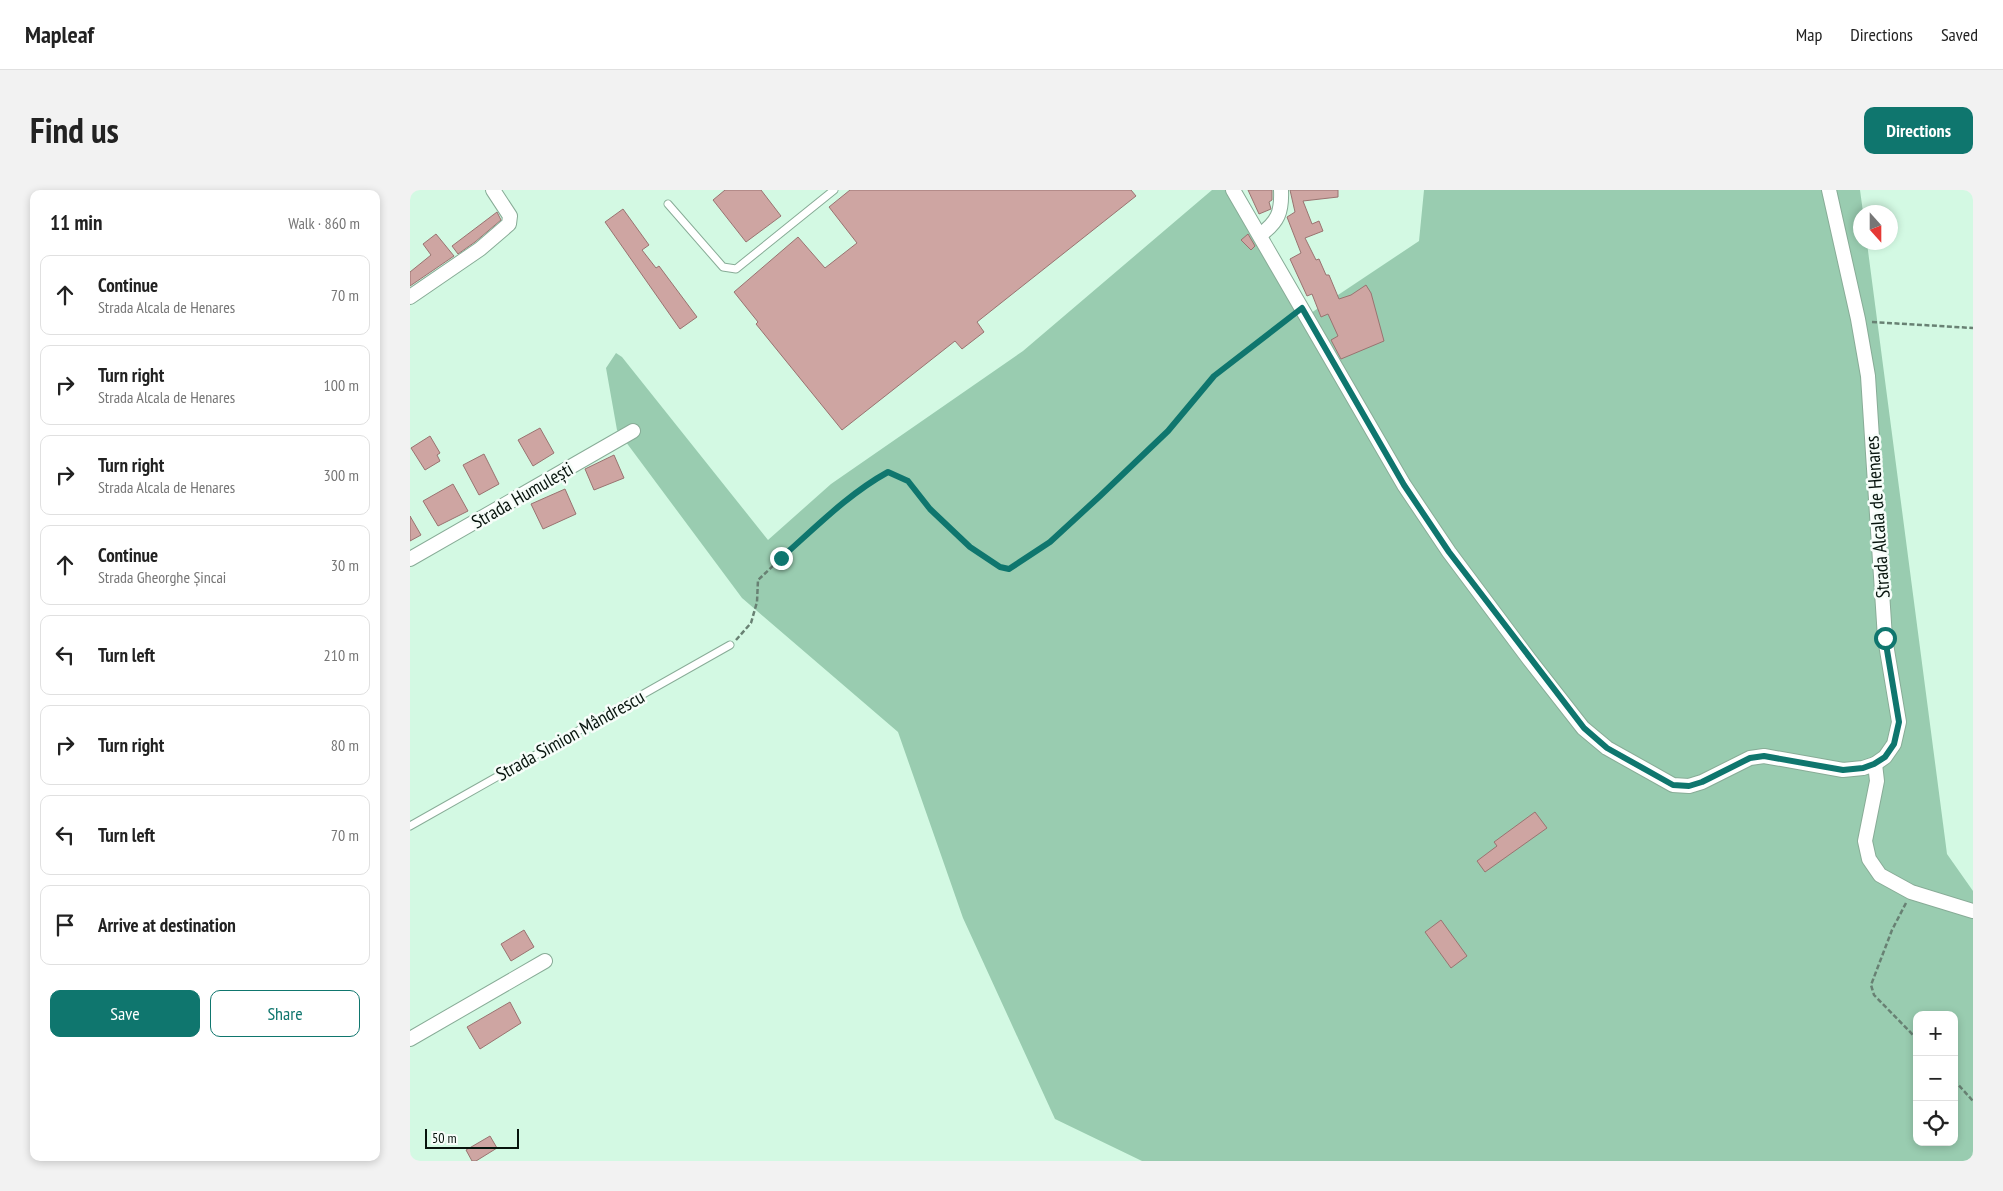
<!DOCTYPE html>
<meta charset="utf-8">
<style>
:root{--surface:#fff;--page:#f2f2f2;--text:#222;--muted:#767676;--line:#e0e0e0;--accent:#0f766e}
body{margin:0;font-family:"PT Sans Narrow",sans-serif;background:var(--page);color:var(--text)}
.controls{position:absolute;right:15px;bottom:15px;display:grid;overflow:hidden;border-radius:10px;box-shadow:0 2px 8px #0003}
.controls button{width:45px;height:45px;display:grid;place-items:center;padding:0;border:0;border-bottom:1px solid var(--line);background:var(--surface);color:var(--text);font:25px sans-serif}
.compass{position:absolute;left:1443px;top:15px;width:45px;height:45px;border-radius:50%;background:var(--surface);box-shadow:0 2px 8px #0003;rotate:159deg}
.scale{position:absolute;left:15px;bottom:12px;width:94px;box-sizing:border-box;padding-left:5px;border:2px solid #07140d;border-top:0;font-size:14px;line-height:18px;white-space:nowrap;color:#07140d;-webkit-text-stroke:4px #f6fdf9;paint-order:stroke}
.stop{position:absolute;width:15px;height:15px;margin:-11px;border:4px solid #0f766e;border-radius:50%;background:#fff}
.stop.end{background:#0f766e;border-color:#fff;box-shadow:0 1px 5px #0008}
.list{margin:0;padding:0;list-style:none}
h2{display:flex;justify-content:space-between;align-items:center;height:65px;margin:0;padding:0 20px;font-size:21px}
h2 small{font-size:16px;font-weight:400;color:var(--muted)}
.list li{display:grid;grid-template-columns:32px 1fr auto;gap:15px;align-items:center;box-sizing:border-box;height:80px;margin:0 10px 10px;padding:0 10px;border:1px solid var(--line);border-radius:10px}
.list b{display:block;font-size:19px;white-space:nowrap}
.list p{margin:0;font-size:16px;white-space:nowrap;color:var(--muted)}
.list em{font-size:16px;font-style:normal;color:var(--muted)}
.actions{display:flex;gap:10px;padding:15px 20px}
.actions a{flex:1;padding:11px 0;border:1px solid var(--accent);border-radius:10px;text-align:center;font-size:18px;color:var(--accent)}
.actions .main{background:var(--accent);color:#fff}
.icon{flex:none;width:28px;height:28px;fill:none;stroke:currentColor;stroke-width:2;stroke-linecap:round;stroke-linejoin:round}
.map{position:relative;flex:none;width:1563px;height:971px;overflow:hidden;border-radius:10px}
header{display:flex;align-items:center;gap:30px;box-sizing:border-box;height:70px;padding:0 25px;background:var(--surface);border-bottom:1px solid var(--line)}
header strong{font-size:24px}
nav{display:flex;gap:28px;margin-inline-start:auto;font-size:18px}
.intro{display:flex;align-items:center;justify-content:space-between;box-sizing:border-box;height:120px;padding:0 30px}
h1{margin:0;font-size:35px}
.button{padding:12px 22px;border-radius:10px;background:var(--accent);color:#fff;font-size:18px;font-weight:700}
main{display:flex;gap:30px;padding:0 30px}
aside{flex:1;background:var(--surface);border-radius:10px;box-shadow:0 2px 8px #0003}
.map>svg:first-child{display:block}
.green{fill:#99ccb0;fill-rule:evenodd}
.building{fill:#cea5a2;stroke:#997370}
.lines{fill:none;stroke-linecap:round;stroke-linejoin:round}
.lane-casing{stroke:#88ac97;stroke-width:9}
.street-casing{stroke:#88ac97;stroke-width:16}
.path{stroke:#688173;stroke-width:2.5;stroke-dasharray:5 2.5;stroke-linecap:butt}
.lane{stroke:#fff;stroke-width:7}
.street{stroke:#fff;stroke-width:14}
.route{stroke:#0f766e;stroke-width:6}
.labels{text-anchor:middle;stroke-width:5;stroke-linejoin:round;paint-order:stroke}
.street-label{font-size:19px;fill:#07140d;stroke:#f6fdf9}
</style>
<header>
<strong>Mapleaf</strong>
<nav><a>Map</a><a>Directions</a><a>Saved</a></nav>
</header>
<div class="intro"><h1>Find us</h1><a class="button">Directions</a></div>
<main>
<aside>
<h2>11 min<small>Walk · 860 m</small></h2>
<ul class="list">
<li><svg class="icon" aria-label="ahead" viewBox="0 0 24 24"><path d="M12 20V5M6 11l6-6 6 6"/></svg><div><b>Continue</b><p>Strada Alcala de Henares</p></div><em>70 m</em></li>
<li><svg class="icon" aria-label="right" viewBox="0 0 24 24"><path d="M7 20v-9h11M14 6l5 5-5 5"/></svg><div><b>Turn right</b><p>Strada Alcala de Henares</p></div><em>100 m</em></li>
<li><svg class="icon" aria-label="right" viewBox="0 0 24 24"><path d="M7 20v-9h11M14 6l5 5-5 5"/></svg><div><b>Turn right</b><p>Strada Alcala de Henares</p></div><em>300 m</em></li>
<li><svg class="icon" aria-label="ahead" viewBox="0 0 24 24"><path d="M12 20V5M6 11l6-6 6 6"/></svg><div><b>Continue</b><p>Strada Gheorghe Șincai</p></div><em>30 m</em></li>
<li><svg class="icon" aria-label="left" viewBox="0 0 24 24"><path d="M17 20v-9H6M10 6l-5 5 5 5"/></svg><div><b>Turn left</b></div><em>210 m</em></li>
<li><svg class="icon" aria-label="right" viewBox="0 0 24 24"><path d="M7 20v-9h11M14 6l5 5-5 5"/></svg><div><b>Turn right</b></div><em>80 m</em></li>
<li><svg class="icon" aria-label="left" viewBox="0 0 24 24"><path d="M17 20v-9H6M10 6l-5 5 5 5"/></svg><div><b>Turn left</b></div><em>70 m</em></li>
<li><svg class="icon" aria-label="arrive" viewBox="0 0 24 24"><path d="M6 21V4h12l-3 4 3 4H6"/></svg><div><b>Arrive at destination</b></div></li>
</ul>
<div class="actions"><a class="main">Save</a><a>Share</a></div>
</aside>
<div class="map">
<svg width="1563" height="971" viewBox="0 0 1563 971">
<rect width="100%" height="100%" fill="#d3f9e3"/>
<!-- green -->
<path class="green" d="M802,0H817L892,129L1009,51L1014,0H1450L1453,22H1450V52L1457,53L1537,664L1563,701V971H732L645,929L553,728L488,542L332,408L207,240L196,178L206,163L212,167L358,350L421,294L613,161ZM1507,825H1544V952H1507Z"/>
<!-- building -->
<g class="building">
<polygon points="315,0 351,0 371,26 336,52 303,10"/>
<polygon points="440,0 721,0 726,6 567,132 574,142 552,159 545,151 432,240 346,134 348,132 324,102 388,47 415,78 447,53 419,17"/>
<polygon points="838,0 862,0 862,10 859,12 861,19 849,24"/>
<polygon points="880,0 928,0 928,7 893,11 902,34 909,31 913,41 895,48 906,70 909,69 916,85 919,85 929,109 941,105 956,95 961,103 974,151 931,169 921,150 928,146 918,124 911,127 902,104 897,106 880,69 891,63 877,27 885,22"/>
<polygon points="213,19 239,55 232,60 246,78 249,76 287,127 270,139 195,32"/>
<polygon points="87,22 91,30 65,52 48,64 42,56"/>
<polygon points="26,44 44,66 0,96 0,82 21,65 13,54"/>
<polygon points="838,44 845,56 841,60 831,50"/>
<polygon points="130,238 144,263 123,276 108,250"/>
<polygon points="20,246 30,263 27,265 30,271 15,280 1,258"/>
<polygon points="74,264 89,294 69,305 53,275"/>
<polygon points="204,265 214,288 184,300 175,279"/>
<polygon points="43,294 58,321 28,336 13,311"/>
<polygon points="155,299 166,324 133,339 121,314"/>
<polygon points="0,326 11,345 0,351"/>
<polygon points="1125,622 1137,638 1075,682 1067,671 1087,656 1084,652"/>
<polygon points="1031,730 1057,766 1041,778 1015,742"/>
<polygon points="114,740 124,757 101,771 91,754"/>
<polygon points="100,812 111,833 70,859 57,837"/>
<polygon points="80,946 87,958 66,971 62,971 56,960"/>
</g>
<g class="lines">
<!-- lane casing -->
<g class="lane-casing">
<g id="lane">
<polyline points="258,14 313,77 326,79 424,0"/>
<polyline points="0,636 320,455"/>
</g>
</g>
<!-- street casing -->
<g class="street-casing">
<g id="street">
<polyline points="823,0 994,295 1039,362 1119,469 1173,538 1197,558 1263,595 1279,596 1292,592 1340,568 1354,566 1433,580 1453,578 1465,574 1475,567 1484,554 1489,532 1475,448 1458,186 1448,129 1419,0"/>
<path d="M850,45C868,32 872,22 871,0"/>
<polyline points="0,107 70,59 99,34 100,26 83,0"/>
<polyline points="0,369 223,241"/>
<polyline points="1465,574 1467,591 1455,651 1459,669 1470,685 1501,702 1563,721"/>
<polyline points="0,849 135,771"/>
</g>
</g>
<!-- path -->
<g class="path">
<polyline points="1462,132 1563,138"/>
<path d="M326,450L341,433L347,412L348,390C389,352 429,308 478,282L498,291L520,319L560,357L590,377L599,379L640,352L690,306L758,241L804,186L881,127"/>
<polyline points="1496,713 1482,740 1461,795 1464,805 1507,849"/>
<polyline points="1544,890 1563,911"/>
</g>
<!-- lane -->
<use href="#lane" class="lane"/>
<!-- street -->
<use href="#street" class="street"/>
</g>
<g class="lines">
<!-- route -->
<path class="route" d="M371,368C405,338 438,304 478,282L498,291L520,319L560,357L590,377L599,379L640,352L690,306L758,241L804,186L892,118L994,295L1039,362L1174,538L1197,558L1263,595L1279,596L1292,592L1340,568L1354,566L1433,580L1453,578L1464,574L1475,567L1484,554L1489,532L1475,448"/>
</g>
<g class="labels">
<!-- street labels -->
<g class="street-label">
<text transform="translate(112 305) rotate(-30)" y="7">Strada Humulești</text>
<text transform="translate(1467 327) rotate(-94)" y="7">Strada Alcala de Henares</text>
<text transform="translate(160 545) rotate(-29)" y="7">Strada Simion Mândrescu</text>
</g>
</g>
</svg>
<div class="controls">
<button>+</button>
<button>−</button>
<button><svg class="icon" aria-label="locate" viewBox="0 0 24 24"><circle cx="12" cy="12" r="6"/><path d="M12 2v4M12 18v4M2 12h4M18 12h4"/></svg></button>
</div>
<svg class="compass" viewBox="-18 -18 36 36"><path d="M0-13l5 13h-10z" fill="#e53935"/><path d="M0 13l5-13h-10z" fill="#767676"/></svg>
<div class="scale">50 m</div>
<div class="stop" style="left:1475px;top:448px"></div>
<div class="stop end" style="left:371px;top:368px"></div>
</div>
</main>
